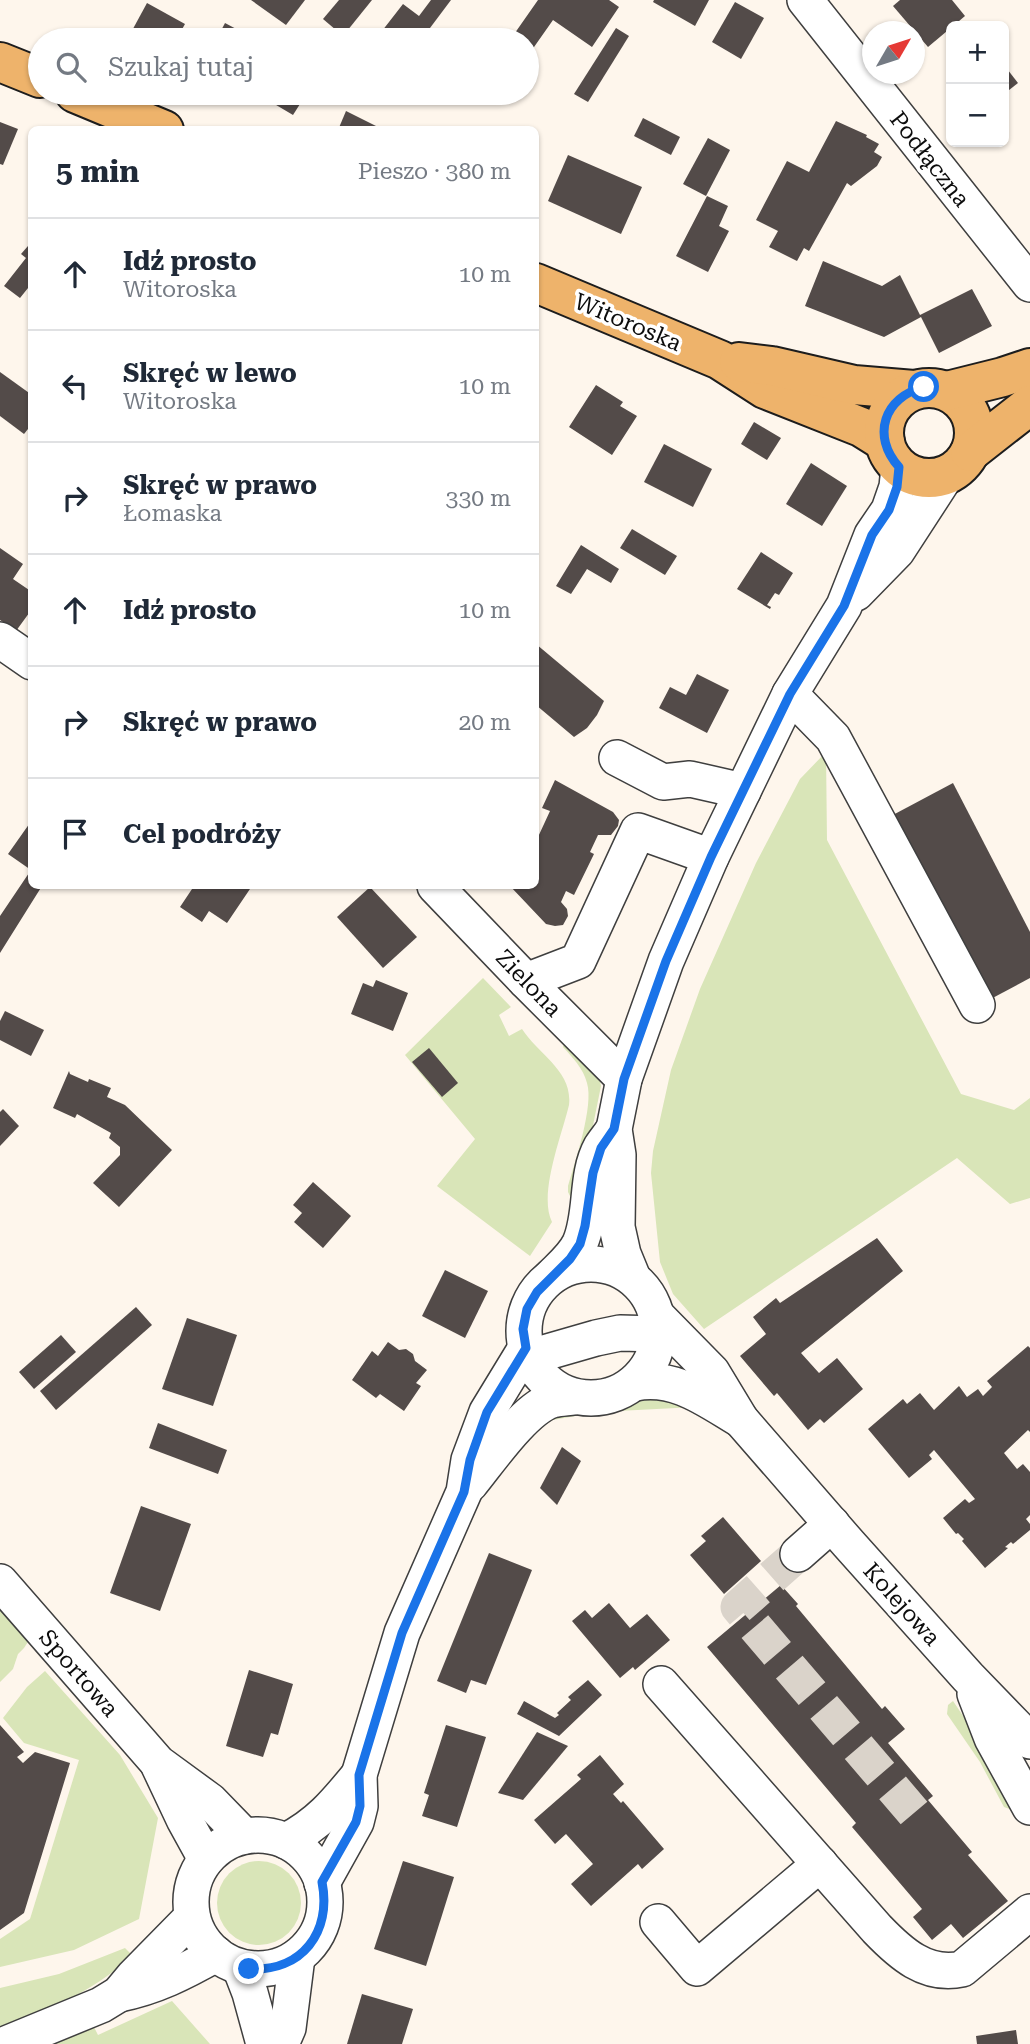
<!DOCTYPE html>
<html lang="pl">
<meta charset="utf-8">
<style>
:root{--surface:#fff;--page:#f2f2f3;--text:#1f2937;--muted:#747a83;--line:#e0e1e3}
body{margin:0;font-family:"Roboto Serif",serif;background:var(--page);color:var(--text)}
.controls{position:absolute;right:21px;top:21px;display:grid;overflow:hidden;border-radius:10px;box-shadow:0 2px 5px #0004}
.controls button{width:63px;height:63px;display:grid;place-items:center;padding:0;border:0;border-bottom:2px solid var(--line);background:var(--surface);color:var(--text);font:35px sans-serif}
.compass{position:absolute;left:862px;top:21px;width:63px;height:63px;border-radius:50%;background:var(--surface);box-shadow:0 2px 5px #0004;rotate:51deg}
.stop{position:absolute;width:21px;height:21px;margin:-16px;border:5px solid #1a73e8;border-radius:50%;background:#fff}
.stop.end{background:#1a73e8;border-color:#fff;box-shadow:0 2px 7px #0008}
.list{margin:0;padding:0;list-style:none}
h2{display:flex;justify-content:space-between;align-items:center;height:91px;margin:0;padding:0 28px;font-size:30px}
h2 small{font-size:23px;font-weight:400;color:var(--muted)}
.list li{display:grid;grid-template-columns:46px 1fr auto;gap:21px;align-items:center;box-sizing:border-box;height:112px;padding:0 28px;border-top:2px solid var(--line)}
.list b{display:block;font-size:26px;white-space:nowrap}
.list p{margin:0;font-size:23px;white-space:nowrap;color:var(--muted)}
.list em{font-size:23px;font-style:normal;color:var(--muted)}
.icon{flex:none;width:38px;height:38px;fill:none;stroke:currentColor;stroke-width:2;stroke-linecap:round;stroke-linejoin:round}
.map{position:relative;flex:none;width:1030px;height:2044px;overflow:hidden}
.search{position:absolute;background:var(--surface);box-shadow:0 2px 5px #0004;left:28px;top:28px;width:511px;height:77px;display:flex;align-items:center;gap:18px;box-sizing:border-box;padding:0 24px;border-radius:38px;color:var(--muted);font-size:26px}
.panel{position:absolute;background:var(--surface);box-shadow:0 2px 5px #0004;left:28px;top:126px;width:511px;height:763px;border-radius:10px}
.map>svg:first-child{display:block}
.green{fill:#d9e5b8}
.building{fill:#534b49}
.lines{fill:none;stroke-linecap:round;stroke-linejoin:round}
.minor-tunnel{stroke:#dad3ca;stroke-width:35;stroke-dasharray:35 18;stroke-linecap:butt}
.minor-casing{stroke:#3f3f3f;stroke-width:38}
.major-casing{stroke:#1d1d1d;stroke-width:42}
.minor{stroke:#fff;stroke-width:35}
.major{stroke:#eeb36b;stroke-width:38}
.route{stroke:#1a73e8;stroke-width:9}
.labels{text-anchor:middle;stroke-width:7;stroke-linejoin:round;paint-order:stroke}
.street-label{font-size:23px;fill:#0c0c0c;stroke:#fff}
</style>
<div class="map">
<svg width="1030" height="2044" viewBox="0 0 1030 2044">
<rect width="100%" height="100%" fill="#fef6ec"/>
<!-- green -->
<g class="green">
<polygon points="826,752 827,840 961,1094 1014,1110 1030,1098 1030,1198 1010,1204 957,1158 704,1329 673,1294 660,1262 651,1173 653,1151 671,1070 700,989 756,863 800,779"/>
<path d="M483,978L511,1007L499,1015L509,1036L522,1029C538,1054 573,1071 569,1105C562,1135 538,1194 552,1222L530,1256L437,1186L475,1139L405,1055Z"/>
<path d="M566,1037L599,1076L601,1086L586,1160L574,1204L568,1192V1186C575,1162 594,1106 587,1083C583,1068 573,1058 563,1047Z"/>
<polygon points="657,1397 696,1407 598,1412 536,1423 574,1410 604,1409 638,1399"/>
<polygon points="0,1598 33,1634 24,1648 18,1654 13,1669 0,1682"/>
<polygon points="45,1671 120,1755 158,1818 139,1919 74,1950 0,1967 0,1939 30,1919 79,1760 24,1743 3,1718 27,1687"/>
<polygon points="953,1701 986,1750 1012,1810 1004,1807 980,1762 947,1714 948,1705"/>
<circle cx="259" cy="1903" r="42"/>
<path d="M125,1948L133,1956C88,1994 53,2008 0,2031V1988L59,1974Z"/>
<polygon points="172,2001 210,2044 50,2044 94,2027 98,2035"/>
</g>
<!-- building -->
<g class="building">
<polygon points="251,0 305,0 286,25"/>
<polygon points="339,0 372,0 343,36 323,19"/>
<polygon points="431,0 451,0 421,40 375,40 403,4 419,16"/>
<polygon points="538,0 609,0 619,7 592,47 553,20 527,57 527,40 510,40"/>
<polygon points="654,0 709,0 695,26 653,2"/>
<polygon points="900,0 952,0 965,16 928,47 893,6"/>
<polygon points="735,2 764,18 741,59 712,42"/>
<polygon points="147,3 185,24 176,40 133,40 128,38"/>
<polygon points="225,23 257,40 216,40"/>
<polygon points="616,28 629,36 588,102 574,94"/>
<polygon points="1004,65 1018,83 1004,94"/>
<polygon points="223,93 252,93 245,104"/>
<polygon points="270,93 307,93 293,115 266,99"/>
<polygon points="346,111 384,130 338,130"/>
<polygon points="643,118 680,137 671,155 634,136"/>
<polygon points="836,121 867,135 866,137 879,144 874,152 882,157 877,166 851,186 847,183 809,251 804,248 797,261 769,247 778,231 756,220 787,161 809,172"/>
<polygon points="0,122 18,129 3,165 0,164"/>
<polygon points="708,138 730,150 706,196 683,184"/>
<polygon points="568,155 642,187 621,234 548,201"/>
<polygon points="707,196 728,206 719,226 729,231 708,272 676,256"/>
<polygon points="28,246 32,248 32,283 20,298 4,286 26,258 21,254"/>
<polygon points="823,261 882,286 900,275 920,315 972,289 992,326 939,353 921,317 884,337 805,306"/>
<polygon points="0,372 32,395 32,424 24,434 0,416"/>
<polygon points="596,385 623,402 620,406 637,416 612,455 569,427"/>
<polygon points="754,422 781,438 767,460 741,444"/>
<polygon points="664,444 712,469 693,507 644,482"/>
<polygon points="811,463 847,486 822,526 786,504"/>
<polygon points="632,529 677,556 665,575 620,548"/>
<polygon points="581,545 619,569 611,583 587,569 571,594 556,586"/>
<polygon points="0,548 23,564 13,579 32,592 32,609 16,631 0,620"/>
<polygon points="761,552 793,573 779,595 775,593 767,605 771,607 770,609 737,589"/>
<polygon points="536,644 604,701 597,715 587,728 574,737 536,705"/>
<polygon points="697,674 729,690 707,733 659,708 670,687 686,695"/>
<polygon points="555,780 613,812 619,820 618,826 611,835 598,835 590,852 594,854 574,895 566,891 561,902 567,909 568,916 563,925 555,926 546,924 510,886 536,886 536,834 538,837 550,811 542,808"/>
<polygon points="953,783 1030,932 1030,978 987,1001 891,816"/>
<polygon points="32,820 32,886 42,886 0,953 0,916 31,870 8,854"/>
<polygon points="194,886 252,886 227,923 209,911 202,922 180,907"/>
<polygon points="370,887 417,937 383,968 337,917"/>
<polygon points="376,980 408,993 393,1031 351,1014 363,983 373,987"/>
<polygon points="5,1011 44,1030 31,1056 0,1040 0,1021"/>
<polygon points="429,1048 458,1083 442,1097 412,1062"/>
<polygon points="69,1071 70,1074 88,1082 89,1079 111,1088 107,1097 125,1105 172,1150 119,1207 93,1183 120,1155 120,1147 109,1138 111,1133 77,1114 75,1118 53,1108"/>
<polygon points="3,1109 19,1126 0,1146 0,1112"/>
<polygon points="313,1182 351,1216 323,1248 294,1222 302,1213 293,1205"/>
<polygon points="877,1238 903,1271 801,1353 819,1373 837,1358 863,1389 824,1423 820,1419 808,1430 777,1393 774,1396 740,1356 766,1334 753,1317 776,1298 780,1303"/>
<polygon points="445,1270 488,1291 465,1338 422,1316"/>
<polygon points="136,1307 152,1325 56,1410 40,1391"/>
<polygon points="187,1318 237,1335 213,1406 162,1389"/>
<polygon points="61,1335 76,1352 34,1389 19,1372"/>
<polygon points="388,1342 399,1350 406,1349 413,1354 415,1361 427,1370 416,1383 421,1386 404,1411 380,1394 376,1398 352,1380 372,1351 378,1356"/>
<polygon points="1028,1346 1030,1348 1030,1432 1028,1430 1004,1453 1017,1469 1023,1464 1030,1472 1030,1515 1026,1519 1030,1524 1030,1530 1013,1544 1011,1542 1005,1547 1008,1548 985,1568 962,1541 964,1539 958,1533 956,1534 943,1518 965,1499 969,1503 975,1499 934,1450 929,1455 932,1459 909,1478 868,1429 903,1399 907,1404 920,1393 934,1410 959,1386 967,1397 978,1389 983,1396 992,1387 987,1381"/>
<polygon points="158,1423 227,1450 218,1474 149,1448"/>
<polygon points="562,1447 581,1461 557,1505 540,1488"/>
<polygon points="141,1506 191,1524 160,1611 110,1593"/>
<polygon points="723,1517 761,1561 724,1594 690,1555 706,1541 701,1536"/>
<polygon points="489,1553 532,1570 486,1685 471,1680 466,1693 437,1681"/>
<polygon points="781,1585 798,1604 796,1606 882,1709 885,1706 905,1729 888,1743 933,1796 928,1800 972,1852 968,1855 1008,1901 963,1938 951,1924 932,1940 913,1917 922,1909 852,1827 856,1823 707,1647"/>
<polygon points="609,1603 630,1628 647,1614 670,1640 635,1670 633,1667 620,1678 572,1621 585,1610 592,1618"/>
<polygon points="249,1670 293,1684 278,1735 271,1733 263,1757 226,1746"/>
<polygon points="588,1680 602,1695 559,1736 517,1714 524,1701 555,1718 559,1715 557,1713 571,1700 568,1697"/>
<polygon points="0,1725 24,1752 17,1757 23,1763 35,1752 70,1763 24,1913 0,1930"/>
<polygon points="446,1725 486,1737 457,1827 422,1816 429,1795 424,1793"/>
<polygon points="537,1732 568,1746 523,1800 498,1793"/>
<polygon points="600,1755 624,1784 613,1794 621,1803 623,1801 664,1849 642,1869 638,1864 591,1906 571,1884 593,1864 566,1834 555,1844 534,1820 581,1779 577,1775"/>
<polygon points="403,1861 454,1877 426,1966 374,1949"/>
<polygon points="362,1994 413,2009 402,2044 347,2044"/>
<polygon points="1016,2030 1018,2044 977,2044 976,2036"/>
</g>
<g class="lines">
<!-- minor-tunnel -->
<polyline class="minor-tunnel" points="798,1554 738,1607 914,1813"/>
<!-- minor casing -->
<g class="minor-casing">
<g id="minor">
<polyline points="805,0 1030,284"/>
<polyline points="856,593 897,551 947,474"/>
<polyline points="0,640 32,662"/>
<polyline points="790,694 833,738 977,1005"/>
<polyline points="617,758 663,782 690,779 743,791"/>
<polyline points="435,886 526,981 624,1079"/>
<polyline points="526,981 578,961 638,831 711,857"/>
<circle cx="591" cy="1331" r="67"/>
<path d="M552,1276C562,1266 574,1256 580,1243C593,1213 585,1176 601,1147C605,1141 610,1135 614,1129"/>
<polyline points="632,1276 623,1254 617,1227 618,1155 614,1129 624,1079 666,961 711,857 790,694 844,606 872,535 889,510 897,487 899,467"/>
<polyline points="657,1316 712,1372 741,1420 848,1543 968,1677 1030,1741"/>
<polyline points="530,1357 596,1338 620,1333 658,1334"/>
<path d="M635,1383C676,1375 707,1400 741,1420"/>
<path d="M470,1484C489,1461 524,1409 552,1400C559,1398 567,1398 574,1397"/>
<polyline points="798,1554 832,1524"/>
<polyline points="0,1582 158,1763 210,1801 244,1836"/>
<path d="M661,1684L877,1929C900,1953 926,1977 962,1969L1030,1912"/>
<polyline points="975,1694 992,1738 1030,1807"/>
<polyline points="159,1766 184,1819 206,1859"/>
<circle cx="258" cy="1902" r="67"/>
<path d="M286,1841C319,1824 336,1803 359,1775"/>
<polyline points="322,1883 356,1822 360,1806 359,1775 402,1633 464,1492 469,1460 487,1412 526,1348"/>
<polyline points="658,1922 697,1968 820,1864"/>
<polyline points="240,1967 250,1993 264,2044"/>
<path d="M119,1994C155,1987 184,1972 216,1954"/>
<polyline points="6,2044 101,2005 119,1994 134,1976 192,1917"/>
<polyline points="281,2044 288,2028 297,1957"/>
</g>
</g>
<!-- major casing -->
<g class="major-casing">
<g id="major">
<polyline points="0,62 40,78"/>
<polyline points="75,93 164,130"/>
<polyline points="536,283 720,360 765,389 861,427 885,442"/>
<polyline points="739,362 772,366 854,385 914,390"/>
<circle cx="929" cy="433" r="45"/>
<polyline points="947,391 1003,377 1030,368"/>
<polyline points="970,452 1030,405"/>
</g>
</g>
<!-- minor -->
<use href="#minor" class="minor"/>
<!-- major -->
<use href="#major" class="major"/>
</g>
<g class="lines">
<!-- route -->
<path class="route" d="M249,1969C302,1972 332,1932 322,1882L356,1822L360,1806L359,1775L402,1633L464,1492L470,1460L487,1412L526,1348L523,1329L527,1309L537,1292L570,1259L580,1244L585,1226L593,1173L601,1148L614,1129L624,1079L666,961L711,857L790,694L844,606L872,535L889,510L897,487L899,467C871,436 884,397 924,387"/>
</g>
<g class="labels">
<!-- street labels -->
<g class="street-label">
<text transform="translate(930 159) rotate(52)" y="8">Podłączna</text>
<text transform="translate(628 322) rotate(23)" y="8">Witoroska</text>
<text transform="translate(529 983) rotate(46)" y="8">Zielona</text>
<text transform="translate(902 1604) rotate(48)" y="8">Kolejowa</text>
<text transform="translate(79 1673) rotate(49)" y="8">Sportowa</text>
</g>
</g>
</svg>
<div class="controls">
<button>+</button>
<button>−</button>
</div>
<svg class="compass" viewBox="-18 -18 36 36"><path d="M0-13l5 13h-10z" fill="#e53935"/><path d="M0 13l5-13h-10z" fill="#747a83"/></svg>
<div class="stop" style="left:924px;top:387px"></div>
<div class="stop end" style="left:249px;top:1969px"></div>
<div class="search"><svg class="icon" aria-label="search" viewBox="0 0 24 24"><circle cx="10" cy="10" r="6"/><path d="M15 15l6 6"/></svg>Szukaj tutaj</div>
<section class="panel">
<h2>5 min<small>Pieszo · 380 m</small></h2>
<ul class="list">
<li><svg class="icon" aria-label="ahead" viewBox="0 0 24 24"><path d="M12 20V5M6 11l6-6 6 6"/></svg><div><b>Idź prosto</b><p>Witoroska</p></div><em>10 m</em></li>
<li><svg class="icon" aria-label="left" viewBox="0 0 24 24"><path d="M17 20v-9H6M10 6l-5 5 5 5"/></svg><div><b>Skręć w lewo</b><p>Witoroska</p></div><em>10 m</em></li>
<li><svg class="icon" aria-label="right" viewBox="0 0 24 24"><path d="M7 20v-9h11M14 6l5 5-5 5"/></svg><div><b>Skręć w prawo</b><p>Łomaska</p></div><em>330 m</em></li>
<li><svg class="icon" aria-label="ahead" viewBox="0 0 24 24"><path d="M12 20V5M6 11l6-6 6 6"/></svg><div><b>Idź prosto</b></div><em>10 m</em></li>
<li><svg class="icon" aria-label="right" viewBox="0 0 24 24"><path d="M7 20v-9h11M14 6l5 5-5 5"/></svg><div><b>Skręć w prawo</b></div><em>20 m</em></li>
<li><svg class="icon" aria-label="arrive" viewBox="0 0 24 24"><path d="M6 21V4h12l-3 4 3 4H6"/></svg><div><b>Cel podróży</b></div></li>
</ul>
</section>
</div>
